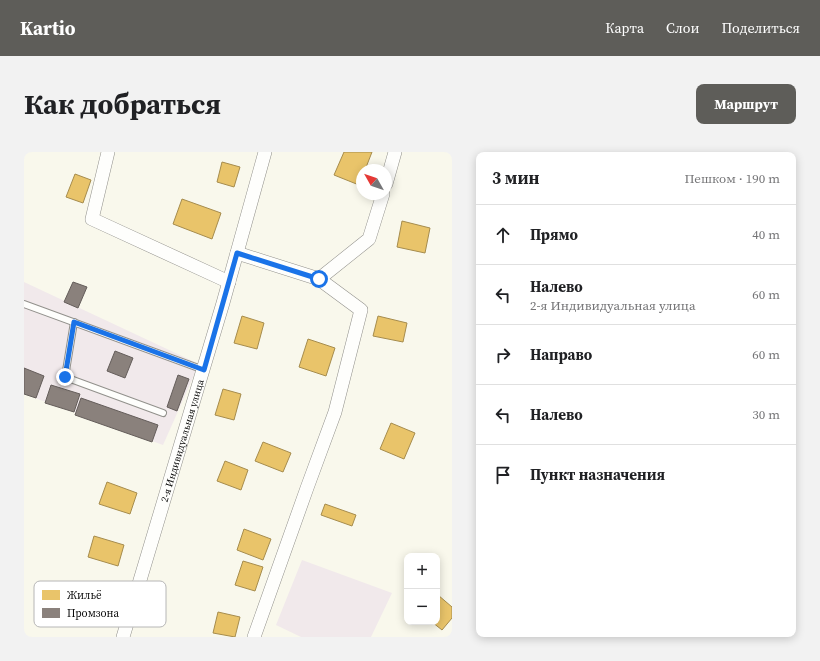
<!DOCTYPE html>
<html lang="ru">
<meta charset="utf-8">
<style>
:root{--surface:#fff;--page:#f2f2f2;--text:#202124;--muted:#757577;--line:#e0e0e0;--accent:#5e5d59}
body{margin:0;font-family:"Source Serif 4",serif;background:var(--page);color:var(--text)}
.controls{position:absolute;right:12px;bottom:12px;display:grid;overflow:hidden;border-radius:8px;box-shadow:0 2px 10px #0003}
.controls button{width:36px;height:36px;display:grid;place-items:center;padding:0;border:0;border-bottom:1px solid var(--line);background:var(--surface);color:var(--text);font:20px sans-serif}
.compass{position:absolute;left:332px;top:12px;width:36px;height:36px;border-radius:50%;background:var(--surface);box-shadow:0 2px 10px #0003;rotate:310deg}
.stop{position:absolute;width:12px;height:12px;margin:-9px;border:3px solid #1a73e8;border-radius:50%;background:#fff}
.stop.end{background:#1a73e8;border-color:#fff;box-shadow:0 1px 4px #0008}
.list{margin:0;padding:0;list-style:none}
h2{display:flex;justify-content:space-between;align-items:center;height:52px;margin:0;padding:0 16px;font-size:17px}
h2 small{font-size:13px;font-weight:400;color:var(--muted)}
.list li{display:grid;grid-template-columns:26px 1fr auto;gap:12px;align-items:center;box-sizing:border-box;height:60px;padding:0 16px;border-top:1px solid var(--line)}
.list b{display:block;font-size:15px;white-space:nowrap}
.list p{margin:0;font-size:13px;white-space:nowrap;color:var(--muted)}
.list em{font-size:13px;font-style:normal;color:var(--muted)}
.icon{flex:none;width:22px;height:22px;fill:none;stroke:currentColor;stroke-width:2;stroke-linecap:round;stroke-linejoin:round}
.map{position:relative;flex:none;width:428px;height:485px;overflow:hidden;border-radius:8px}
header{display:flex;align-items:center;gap:24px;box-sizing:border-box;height:56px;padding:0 20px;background:var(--accent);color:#fff}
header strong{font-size:19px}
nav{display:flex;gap:22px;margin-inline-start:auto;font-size:14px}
.intro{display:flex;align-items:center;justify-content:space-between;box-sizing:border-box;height:96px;padding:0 24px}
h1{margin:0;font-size:28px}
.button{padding:10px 18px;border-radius:8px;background:var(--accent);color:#fff;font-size:14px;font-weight:700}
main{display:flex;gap:24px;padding:0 24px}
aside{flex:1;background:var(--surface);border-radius:8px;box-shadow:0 2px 10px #0003}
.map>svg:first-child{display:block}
.industrial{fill:#f1e9eb}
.homes{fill:#e9c46a;stroke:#a68c4d}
.industry{fill:#8a817c;stroke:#645d5a}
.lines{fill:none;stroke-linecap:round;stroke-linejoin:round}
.service-casing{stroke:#92918c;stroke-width:8}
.minor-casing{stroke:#92918c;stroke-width:14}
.service{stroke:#fefefc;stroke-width:6}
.minor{stroke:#fefefc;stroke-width:13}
.route{stroke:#1a73e8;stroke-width:5}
.labels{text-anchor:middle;stroke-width:4;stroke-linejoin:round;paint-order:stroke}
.street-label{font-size:10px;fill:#0a0a0a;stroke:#fff}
.key{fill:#fff;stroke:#b6b6b6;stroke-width:1}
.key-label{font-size:11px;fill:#0a0a0a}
</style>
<header>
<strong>Kartio</strong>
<nav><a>Карта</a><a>Слои</a><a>Поделиться</a></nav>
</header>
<div class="intro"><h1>Как добраться</h1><a class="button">Маршрут</a></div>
<main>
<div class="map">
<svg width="428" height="485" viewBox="0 0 428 485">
<rect width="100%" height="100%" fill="#f9f8ec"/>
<!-- industrial -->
<g class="industrial">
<polygon points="0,130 175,212 139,293 0,242"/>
<polygon points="278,408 368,441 347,485 277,485 252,473"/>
</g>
<!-- homes -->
<g class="homes">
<polygon points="320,0 348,0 341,18 338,18 338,26 335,33 310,23"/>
<polygon points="198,10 216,15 210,35 193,30"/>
<polygon points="51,22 67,28 59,51 42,45"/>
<polygon points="158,47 197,61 188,87 149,72"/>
<polygon points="378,69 406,76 401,101 373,95"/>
<polygon points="218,164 240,171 233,197 210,191"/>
<polygon points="354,164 383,171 379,190 349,184"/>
<polygon points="284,187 311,196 302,224 275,215"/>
<polygon points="199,237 217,242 210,268 191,263"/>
<polygon points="367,271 391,281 380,307 356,297"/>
<polygon points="239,290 267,301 259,320 231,309"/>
<polygon points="201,309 224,318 217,338 193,329"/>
<polygon points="83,330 113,341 106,362 75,352"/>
<polygon points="301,352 332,363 328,374 297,363"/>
<polygon points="220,377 247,387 239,408 213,398"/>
<polygon points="70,384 100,393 94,414 64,405"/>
<polygon points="219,409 239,415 231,439 211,433"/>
<polygon points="414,443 428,455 428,466 418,478 408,470 413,470"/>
<polygon points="194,460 216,465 211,485 189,481"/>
</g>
<!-- industry -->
<g class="industry">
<polygon points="49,130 63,135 54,156 40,150"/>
<polygon points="91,199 109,206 101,226 83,219"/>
<polygon points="0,216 20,224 12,246 0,242"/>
<polygon points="154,223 165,227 153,259 143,255"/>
<polygon points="27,233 56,242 50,260 21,251"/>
<polygon points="57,246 134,273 128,290 51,263"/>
</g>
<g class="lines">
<!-- service casing -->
<g class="service-casing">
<g id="service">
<polyline points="0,152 180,218"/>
<polyline points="50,170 41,225 139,261"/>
</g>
</g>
<!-- minor casing -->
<g class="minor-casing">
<g id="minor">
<polyline points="84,0 68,67 205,130"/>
<polyline points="362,32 371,0"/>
<polyline points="213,101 295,127 345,87 359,42"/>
<path id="s1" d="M99,485L199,151L241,0"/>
<polyline points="230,485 283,336 311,260 337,158 295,127"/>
</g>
</g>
<!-- service -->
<use href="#service" class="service"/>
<!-- minor -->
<use href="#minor" class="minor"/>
</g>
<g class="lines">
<!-- route -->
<polyline class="route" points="41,225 50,170 180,218 213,101 295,127"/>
</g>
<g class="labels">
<!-- street labels -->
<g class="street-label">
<text dy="4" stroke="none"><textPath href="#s1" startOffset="205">2-я Индивидуальная улица</textPath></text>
</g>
</g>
<!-- legend -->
<rect x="10" y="429" width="132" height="46" rx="6" class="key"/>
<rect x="18" y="438" width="18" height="10" fill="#e9c46a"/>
<rect x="18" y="456" width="18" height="10" fill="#8a817c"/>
<g class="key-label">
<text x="43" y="447">Жильё</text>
<text x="43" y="465">Промзона</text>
</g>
</svg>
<div class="controls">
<button>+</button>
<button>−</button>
</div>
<svg class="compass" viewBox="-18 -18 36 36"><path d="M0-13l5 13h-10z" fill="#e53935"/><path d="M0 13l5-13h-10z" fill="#757577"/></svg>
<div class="stop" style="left:295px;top:127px"></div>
<div class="stop end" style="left:41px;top:225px"></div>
</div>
<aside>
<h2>3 мин<small>Пешком · 190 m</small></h2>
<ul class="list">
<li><svg class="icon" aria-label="ahead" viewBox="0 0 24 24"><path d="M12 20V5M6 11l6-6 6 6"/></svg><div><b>Прямо</b></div><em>40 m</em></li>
<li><svg class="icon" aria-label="left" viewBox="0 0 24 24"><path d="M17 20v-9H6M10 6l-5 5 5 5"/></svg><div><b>Налево</b><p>2-я Индивидуальная улица</p></div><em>60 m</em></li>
<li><svg class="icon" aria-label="right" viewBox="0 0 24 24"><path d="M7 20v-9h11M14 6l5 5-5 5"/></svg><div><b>Направо</b></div><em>60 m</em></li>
<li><svg class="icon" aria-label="left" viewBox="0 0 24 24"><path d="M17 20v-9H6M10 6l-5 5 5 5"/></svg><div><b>Налево</b></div><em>30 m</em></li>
<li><svg class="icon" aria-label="arrive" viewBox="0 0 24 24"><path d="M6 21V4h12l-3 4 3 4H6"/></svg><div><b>Пункт назначения</b></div></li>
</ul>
</aside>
</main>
